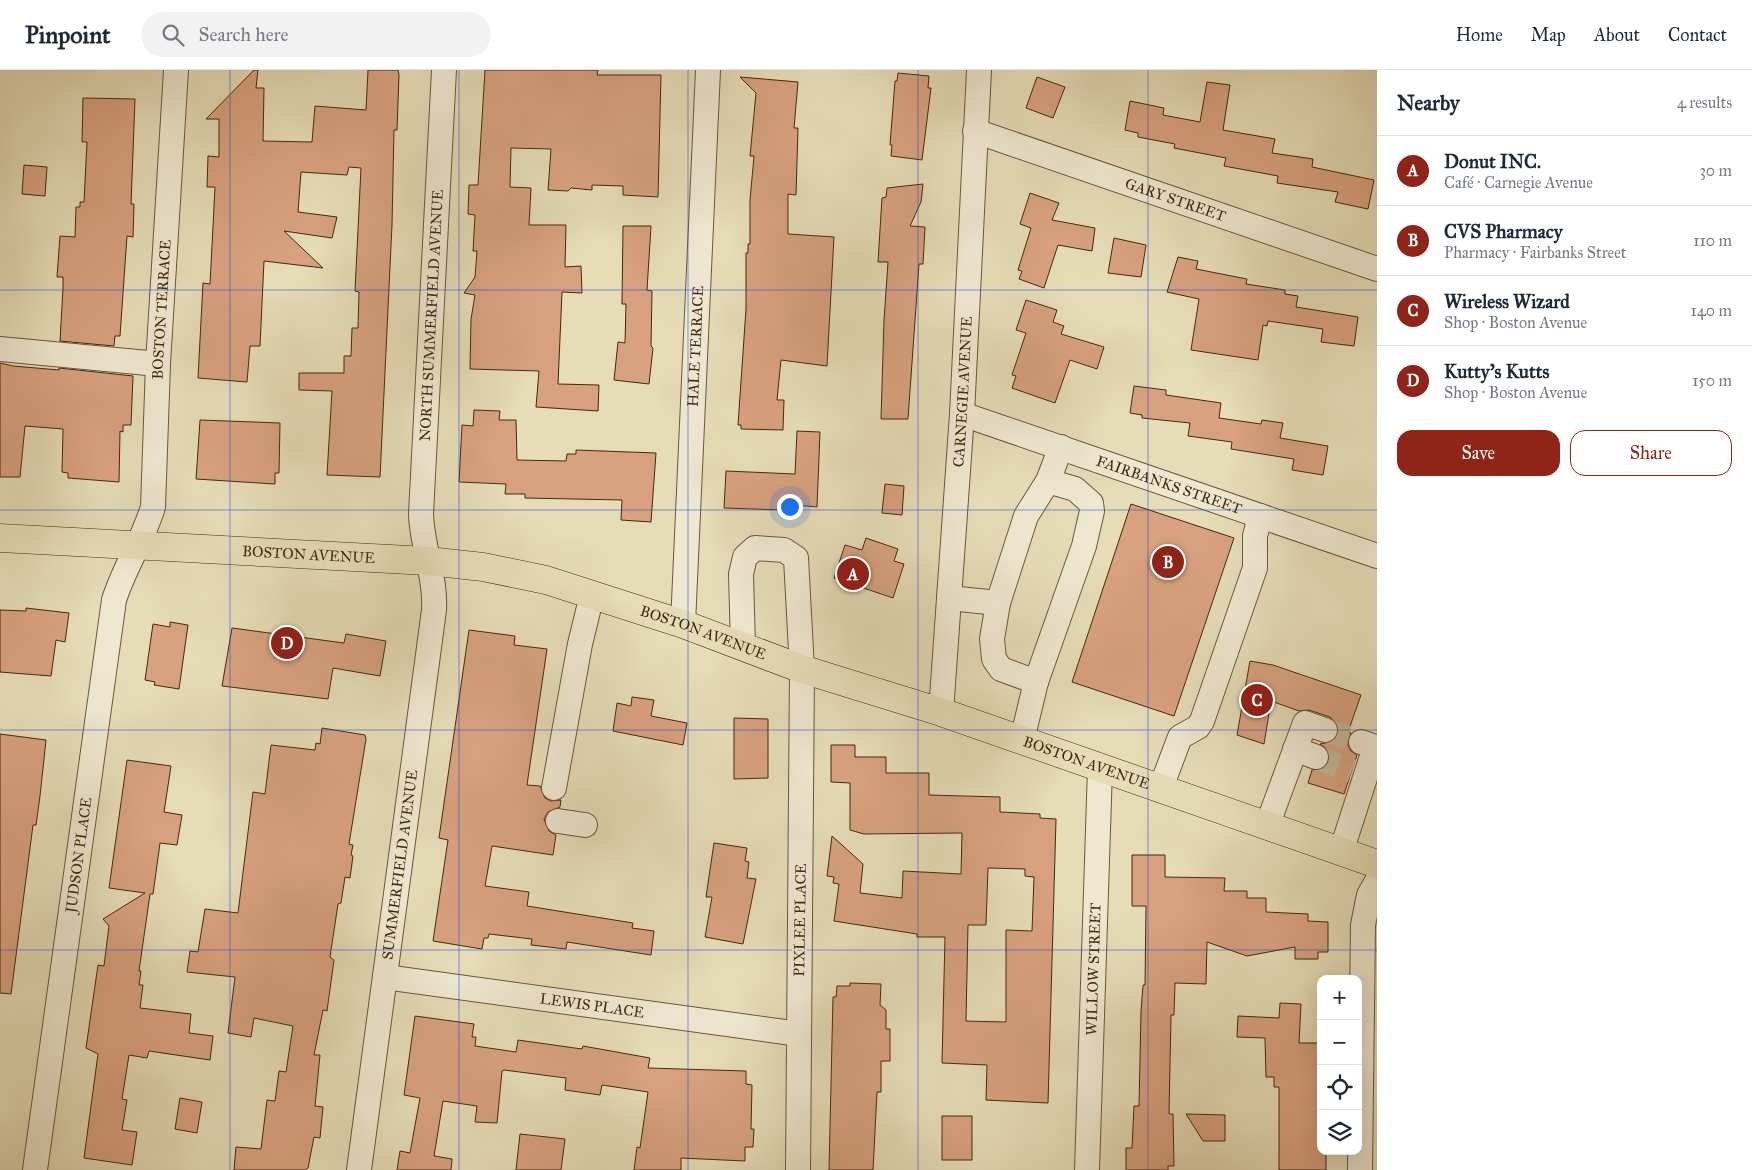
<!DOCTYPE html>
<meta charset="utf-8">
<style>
:root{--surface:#fff;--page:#f2f2f3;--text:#1f2937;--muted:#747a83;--line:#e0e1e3;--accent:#8f2418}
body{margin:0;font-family:"IM FELL Great Primer",serif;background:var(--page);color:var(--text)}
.controls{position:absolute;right:15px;bottom:15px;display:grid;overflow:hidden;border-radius:10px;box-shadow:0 5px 20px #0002}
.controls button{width:45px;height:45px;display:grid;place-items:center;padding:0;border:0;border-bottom:1px solid var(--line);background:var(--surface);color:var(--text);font:25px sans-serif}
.you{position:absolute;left:789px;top:436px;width:18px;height:18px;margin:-12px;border:4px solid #fff;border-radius:50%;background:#1a73e8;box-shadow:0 0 0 8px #1a73e833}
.badge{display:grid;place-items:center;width:32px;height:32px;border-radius:50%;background:var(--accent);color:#fff;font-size:16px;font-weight:700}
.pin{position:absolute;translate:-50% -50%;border:2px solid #fff;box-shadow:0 1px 5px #0006}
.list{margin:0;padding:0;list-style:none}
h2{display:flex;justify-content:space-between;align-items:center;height:65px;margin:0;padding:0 20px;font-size:21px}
h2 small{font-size:16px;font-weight:400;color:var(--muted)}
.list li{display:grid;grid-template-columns:32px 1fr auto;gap:15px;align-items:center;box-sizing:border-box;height:70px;padding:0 20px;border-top:1px solid var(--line)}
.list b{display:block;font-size:19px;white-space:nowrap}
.list p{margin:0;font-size:16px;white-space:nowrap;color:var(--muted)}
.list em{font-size:16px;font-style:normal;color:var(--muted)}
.actions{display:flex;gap:10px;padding:15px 20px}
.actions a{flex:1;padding:11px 0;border:1px solid var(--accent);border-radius:15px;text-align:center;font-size:18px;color:var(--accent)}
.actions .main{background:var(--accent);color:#fff}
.icon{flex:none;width:28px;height:28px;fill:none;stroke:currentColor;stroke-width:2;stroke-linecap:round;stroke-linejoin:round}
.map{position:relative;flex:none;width:1377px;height:1100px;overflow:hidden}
header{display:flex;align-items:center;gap:30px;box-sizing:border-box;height:70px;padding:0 25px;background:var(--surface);border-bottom:1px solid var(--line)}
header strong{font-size:24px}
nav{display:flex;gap:28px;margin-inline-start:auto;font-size:18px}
.search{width:350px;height:45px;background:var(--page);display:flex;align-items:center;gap:12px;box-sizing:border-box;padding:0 18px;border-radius:28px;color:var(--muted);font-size:19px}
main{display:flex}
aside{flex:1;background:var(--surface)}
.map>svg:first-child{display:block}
.building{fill:#d8a17f;stroke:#432910;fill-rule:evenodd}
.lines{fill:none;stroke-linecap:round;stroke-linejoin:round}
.minor-tunnel{stroke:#c5b896;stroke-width:24;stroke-dasharray:24 12;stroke-linecap:butt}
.minor-casing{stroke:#6c563a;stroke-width:26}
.major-casing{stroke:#432910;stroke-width:29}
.minor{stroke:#efe8d1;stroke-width:24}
.major{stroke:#e6dcb8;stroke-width:28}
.grid{fill:none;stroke:#1d4ed8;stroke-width:1;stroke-opacity:0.55}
.labels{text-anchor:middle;stroke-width:4;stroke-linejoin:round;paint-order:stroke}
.street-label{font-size:15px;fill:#432910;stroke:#efe8d1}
</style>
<header>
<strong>Pinpoint</strong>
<div class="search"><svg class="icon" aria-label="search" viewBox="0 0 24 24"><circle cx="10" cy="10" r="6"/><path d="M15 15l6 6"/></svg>Search here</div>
<nav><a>Home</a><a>Map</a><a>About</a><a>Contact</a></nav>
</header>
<main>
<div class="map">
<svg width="1377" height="1100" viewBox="0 0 1377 1100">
<rect width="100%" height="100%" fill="#e6dcb8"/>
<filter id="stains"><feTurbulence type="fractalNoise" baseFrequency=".004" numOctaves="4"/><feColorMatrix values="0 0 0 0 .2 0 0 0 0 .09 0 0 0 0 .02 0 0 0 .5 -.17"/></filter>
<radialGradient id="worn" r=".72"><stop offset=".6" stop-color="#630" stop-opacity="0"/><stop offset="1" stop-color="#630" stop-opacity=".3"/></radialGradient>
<!-- building -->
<g class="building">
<polygon points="254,0 258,0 256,18 264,18 263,71 312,72 315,36 366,40 368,0 398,0 399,5 397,60 394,60 392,155 380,407 327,405 332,321 299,320 299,303 344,303 344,286 351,286 352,258 358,258 359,222 355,221 361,98 349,97 347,105 301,102 298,142 337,147 332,168 284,161 323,198 264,191 260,276 250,276 247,312 198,308 203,213 210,214 215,117 207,117 208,86 219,87 219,49 206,49"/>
<polygon points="485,0 598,0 597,5 661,5 658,127 623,125 623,116 592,115 592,120 571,118 568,121 548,120 551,79 511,78 510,117 531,118 529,155 566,155 565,197 581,196 582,223 562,222 558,314 599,315 598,341 536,337 539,301 470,299 471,249 475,225 464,223 475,207 477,181 473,181 475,145 468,144 469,115 478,115"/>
<polygon points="898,3 929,6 928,18 931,18 922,90 891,86 892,75 890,75 895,11 897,11"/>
<polygon points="740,7 798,12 794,58 798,58 796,125 788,124 788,164 834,167 827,296 781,290 777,330 784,330 783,360 741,359 741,355 738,355 746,239 746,183 748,183 748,174 750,174 750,130 754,86 750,86 756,23"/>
<polygon points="1037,7 1065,17 1053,48 1026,38"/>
<polygon points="1207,12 1230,15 1223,60 1275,69 1272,83 1313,89 1312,97 1374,110 1368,139 1335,132 1338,122 1277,113 1278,106 1224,96 1226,88 1174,78 1175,74 1138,67 1138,63 1125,60 1130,31 1164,38 1163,45 1200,52"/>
<polygon points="83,28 135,29 131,134 134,134 133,167 127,166 120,266 115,266 114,276 60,271 63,218 63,207 57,207 60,166 75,167 76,137 80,137 80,132 84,132 87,72 82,72"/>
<polygon points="24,95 47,97 45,126 22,124"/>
<polygon points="923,114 921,132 910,156 925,157 923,194 919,194 908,349 881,349 884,250 888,192 878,192 882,128 886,127 887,118"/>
<polygon points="1030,123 1059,133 1052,150 1095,158 1092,181 1058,175 1044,218 1019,209 1022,201 1018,200 1031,158 1020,154"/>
<polygon points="623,156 651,156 647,220 652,221 651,276 653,278 649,314 614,310 618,272 625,273 626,234 622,234"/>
<polygon points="1114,168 1146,175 1141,207 1108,203"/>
<polygon points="1178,187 1198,191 1196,199 1247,209 1246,214 1285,220 1285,224 1298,226 1296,237 1358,247 1354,276 1321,272 1323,259 1268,251 1267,256 1263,255 1258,290 1191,280 1199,229 1167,222"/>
<polygon points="1026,230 1057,240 1053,252 1064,256 1061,264 1104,277 1097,299 1070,290 1055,333 1012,318 1016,306 1012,305 1026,263 1016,260"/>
<polygon points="0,293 13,296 59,300 59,298 133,306 131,355 123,355 123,362 120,361 119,412 68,408 68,403 62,402 63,359 25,356 20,407 0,407"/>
<polygon points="1134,316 1166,320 1166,325 1221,333 1219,348 1261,354 1262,350 1283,353 1280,368 1328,376 1323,405 1292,400 1294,389 1231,379 1232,372 1188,366 1190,353 1142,348 1142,345 1130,343"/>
<polygon points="474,340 500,341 499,350 516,350 517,390 566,391 567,384 576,384 576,380 656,383 651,452 621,450 622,430 525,428 525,424 505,424 506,414 459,412 462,355 473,356"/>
<polygon points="200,350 280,353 279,403 275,403 275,414 196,409"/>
<polygon points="797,361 820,362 817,437 784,434 783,440 724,438 726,401 795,404"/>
<polygon points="885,414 904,416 902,445 882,443"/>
<polygon points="1131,434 1234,468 1174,646 1072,612"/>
<polygon points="866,468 898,479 894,491 904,494 893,528 834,508 845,475 862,480"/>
<polygon points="26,538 69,543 65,572 56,570 51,606 0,602 0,540 26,541"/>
<polygon points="170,552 188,555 179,619 154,615 155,612 145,610 153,554 170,557"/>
<polygon points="232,558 344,573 346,564 386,571 380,606 333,598 328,629 222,616"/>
<polygon points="469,560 515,566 514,575 547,579 527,715 540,716 545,728 551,731 561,730 560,737 548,742 544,749 549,761 556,765 553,785 492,776 485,816 529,822 527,836 633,853 632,858 654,861 651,885 567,872 566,879 531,875 532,869 489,864 488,868 484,868 482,879 433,871 448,770 439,768"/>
<polygon points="1250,591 1273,595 1361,625 1348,662 1351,663 1348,675 1351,681 1357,685 1344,724 1308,713 1312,700 1324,698 1329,691 1327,679 1320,674 1334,671 1338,665 1338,657 1330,647 1309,640 1299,641 1271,631 1264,674 1237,665"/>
<polygon points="632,627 654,630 651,646 687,653 683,675 613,661 617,633 631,636"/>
<polygon points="734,648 768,649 768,708 734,709"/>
<polygon points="322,658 365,665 366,669 349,774 353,775 351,785 353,786 350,808 345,807 341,833 338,834 330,887 334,890 327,941 323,940 314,985 320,985 315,1036 323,1037 320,1068 314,1067 308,1098 305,1100 234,1100 236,1077 261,1079 267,1030 275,1031 279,1001 286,1002 293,956 254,948 251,967 228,963 235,907 187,902 190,881 198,882 205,839 238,843 253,722 265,724 271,675 315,680 316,673 320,674"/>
<polygon points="0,664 46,670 40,726 36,755 33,755 11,924 0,923"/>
<path d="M831,675H855V687H886V703H929V725L1000,727V742L1040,744V748L1056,749L1048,1033L986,1030L987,995L942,993L945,867H917V864L834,851L839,814L833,813L834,807L827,806L832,766L863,794L860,823L902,828L903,801L961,804L962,763L864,764L850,760V713L831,712ZM988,798L1025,799V806L1034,807L1032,861L1006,860V952L966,951L968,855H986Z"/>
<polygon points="127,690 171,696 164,742 182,745 177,775 160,773 153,824 150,824 139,901 141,901 139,915 143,915 140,938 191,944 189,963 213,966 210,990 149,981 147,988 129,985 122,1029 127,1030 122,1060 137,1062 132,1095 84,1088 98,984 86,978 98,895 104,896 109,856 103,849 145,823 109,818"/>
<polygon points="714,773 747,778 745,791 749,792 747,808 756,809 743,874 705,867 712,827 706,827"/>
<polygon points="1132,785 1165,785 1165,807 1225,808 1224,821 1247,821 1247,828 1266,828 1266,842 1308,844 1308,851 1328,852 1328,882 1318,882 1318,889 1295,889 1295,877 1247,886 1207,872 1206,914 1175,913 1174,945 1171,945 1169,1044 1173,1044 1174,1096 1168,1096 1168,1100 1126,1100 1126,1078 1132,1078 1134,1036 1139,1036 1141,942 1143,915 1145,915 1146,836 1132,836"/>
<polygon points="850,913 881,914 880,935 886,940 886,959 890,959 890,991 881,991 881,1022 877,1022 873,1100 829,1100 833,927 836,927 837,916 850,916"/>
<polygon points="1280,933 1301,934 1299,973 1321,973 1321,1082 1326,1082 1326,1100 1279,1100 1279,1017 1274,1017 1274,1007 1266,1007 1265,968 1237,967 1238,946 1279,948"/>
<polygon points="415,946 474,954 472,967 476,967 475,976 516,982 518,970 582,979 583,976 650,988 648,998 746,1001 746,1014 752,1015 751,1059 754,1059 753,1077 745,1077 745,1091 681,1088 681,1100 634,1100 637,1077 640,1078 648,1022 602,1015 600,1025 565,1020 566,1008 504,1000 502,1001 497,1053 475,1052 477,1036 443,1031 434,1086 452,1089 451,1100 397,1100 400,1081 410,1083 420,1028 404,1025"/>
<polygon points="180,1028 202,1032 197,1063 175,1059"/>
<polygon points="1186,1044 1225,1045 1225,1071 1203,1071"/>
<rect x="942" y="1046" width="30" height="44"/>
<polygon points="520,1064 565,1069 561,1100 516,1100"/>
</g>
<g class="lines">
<!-- minor-tunnel -->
<g class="minor-tunnel">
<polyline points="1325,660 1361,672"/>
<polyline points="1316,687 1352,701"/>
</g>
<!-- minor casing -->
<g class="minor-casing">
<g id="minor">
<path id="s1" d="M975,61L1377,199"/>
<polyline points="0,279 158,294"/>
<path id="s2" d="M962,344L1377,486"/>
<polyline points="1048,411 1075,419 1091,433 1092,441 1084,476 1036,612 1001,599 994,589 992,569 998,533 1026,446 1048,411 1061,377"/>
<polyline points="949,528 998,533"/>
<path id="s3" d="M683,554L708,0"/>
<polyline points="743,577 741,504 745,487 755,478 784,480 796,488 802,599 798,1100"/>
<path id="s4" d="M941,642L962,344L979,0"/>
<polyline points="1022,670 1036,612"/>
<polyline points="1295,679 1316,687"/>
<polyline points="554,718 580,574 592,525"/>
<polyline points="1160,720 1180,667 1198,657 1202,651 1255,498 1255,466 1260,446"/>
<polyline points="558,751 585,755"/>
<polyline points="1267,756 1305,653 1325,660"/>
<polyline points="1341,782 1375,677 1361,672"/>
<path id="s5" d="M385,907L799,964"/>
<path id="s6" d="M35,1100L114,530C124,498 143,470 153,437L158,294L176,0"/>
<path id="s7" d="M359,1100L434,540C436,507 422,477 421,444L444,0"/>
<path id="s8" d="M1087,1100L1100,698"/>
<polyline points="1360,1100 1363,855 1369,825 1377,811"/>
</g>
</g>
<!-- major casing -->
<g class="major-casing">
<g id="major">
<path id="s9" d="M0,468L428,491L483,497L546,510L683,554L802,599L941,642L1377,794"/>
</g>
</g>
<!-- minor -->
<use href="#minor" class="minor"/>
<!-- major -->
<use href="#major" class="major"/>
</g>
<!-- grid -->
<path class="grid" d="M230,0V1100M459,0V1100M688,0V1100M918,0V1100M1148,0V1100M0,220H1377M0,440H1377M0,660H1377M0,880H1377"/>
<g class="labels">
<!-- street labels -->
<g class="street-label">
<text dy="5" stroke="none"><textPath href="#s1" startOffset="212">GARY STREET</textPath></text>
<text dy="5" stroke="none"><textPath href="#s6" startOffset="874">BOSTON TERRACE</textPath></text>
<text dy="5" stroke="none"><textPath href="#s7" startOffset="861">NORTH SUMMERFIELD AVENUE</textPath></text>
<text dy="5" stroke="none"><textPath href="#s3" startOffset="278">HALE TERRACE</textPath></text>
<text dy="5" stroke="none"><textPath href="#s4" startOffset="321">CARNEGIE AVENUE</textPath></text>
<text dy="5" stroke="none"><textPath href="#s2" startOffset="219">FAIRBANKS STREET</textPath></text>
<text dy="5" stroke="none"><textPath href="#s9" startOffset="309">BOSTON AVENUE</textPath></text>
<text dy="5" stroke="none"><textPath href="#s9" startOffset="714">BOSTON AVENUE</textPath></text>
<text dy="5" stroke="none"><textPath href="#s9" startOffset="1119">BOSTON AVENUE</textPath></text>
<text dy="5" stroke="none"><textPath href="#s6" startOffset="318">JUDSON PLACE</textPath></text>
<text dy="5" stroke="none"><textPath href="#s7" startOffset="308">SUMMERFIELD AVENUE</textPath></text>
<text transform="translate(800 850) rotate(-89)" y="5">PIXLEE PLACE</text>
<text dy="5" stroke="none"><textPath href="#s8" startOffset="201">WILLOW STREET</textPath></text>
<text dy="5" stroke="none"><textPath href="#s5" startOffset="209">LEWIS PLACE</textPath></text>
</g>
</g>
<rect width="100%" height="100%" filter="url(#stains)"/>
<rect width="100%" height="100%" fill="url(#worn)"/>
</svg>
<div class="controls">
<button>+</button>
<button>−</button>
<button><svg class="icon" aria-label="locate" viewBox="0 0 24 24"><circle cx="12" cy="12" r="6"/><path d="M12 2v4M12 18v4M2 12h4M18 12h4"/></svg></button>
<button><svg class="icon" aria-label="layers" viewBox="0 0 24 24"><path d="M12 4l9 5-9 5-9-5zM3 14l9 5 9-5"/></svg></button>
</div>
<div class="you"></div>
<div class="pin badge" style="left:853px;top:504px">A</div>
<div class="pin badge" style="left:1168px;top:492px">B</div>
<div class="pin badge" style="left:1257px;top:630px">C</div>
<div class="pin badge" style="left:287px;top:573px">D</div>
</div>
<aside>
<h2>Nearby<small>4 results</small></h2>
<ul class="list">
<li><span class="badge">A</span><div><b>Donut INC.</b><p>Café · Carnegie Avenue</p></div><em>30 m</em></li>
<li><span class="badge">B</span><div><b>CVS Pharmacy</b><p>Pharmacy · Fairbanks Street</p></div><em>110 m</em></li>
<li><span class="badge">C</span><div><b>Wireless Wizard</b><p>Shop · Boston Avenue</p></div><em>140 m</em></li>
<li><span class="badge">D</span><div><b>Kutty's Kutts</b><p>Shop · Boston Avenue</p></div><em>150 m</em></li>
</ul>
<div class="actions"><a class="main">Save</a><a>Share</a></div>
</aside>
</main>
